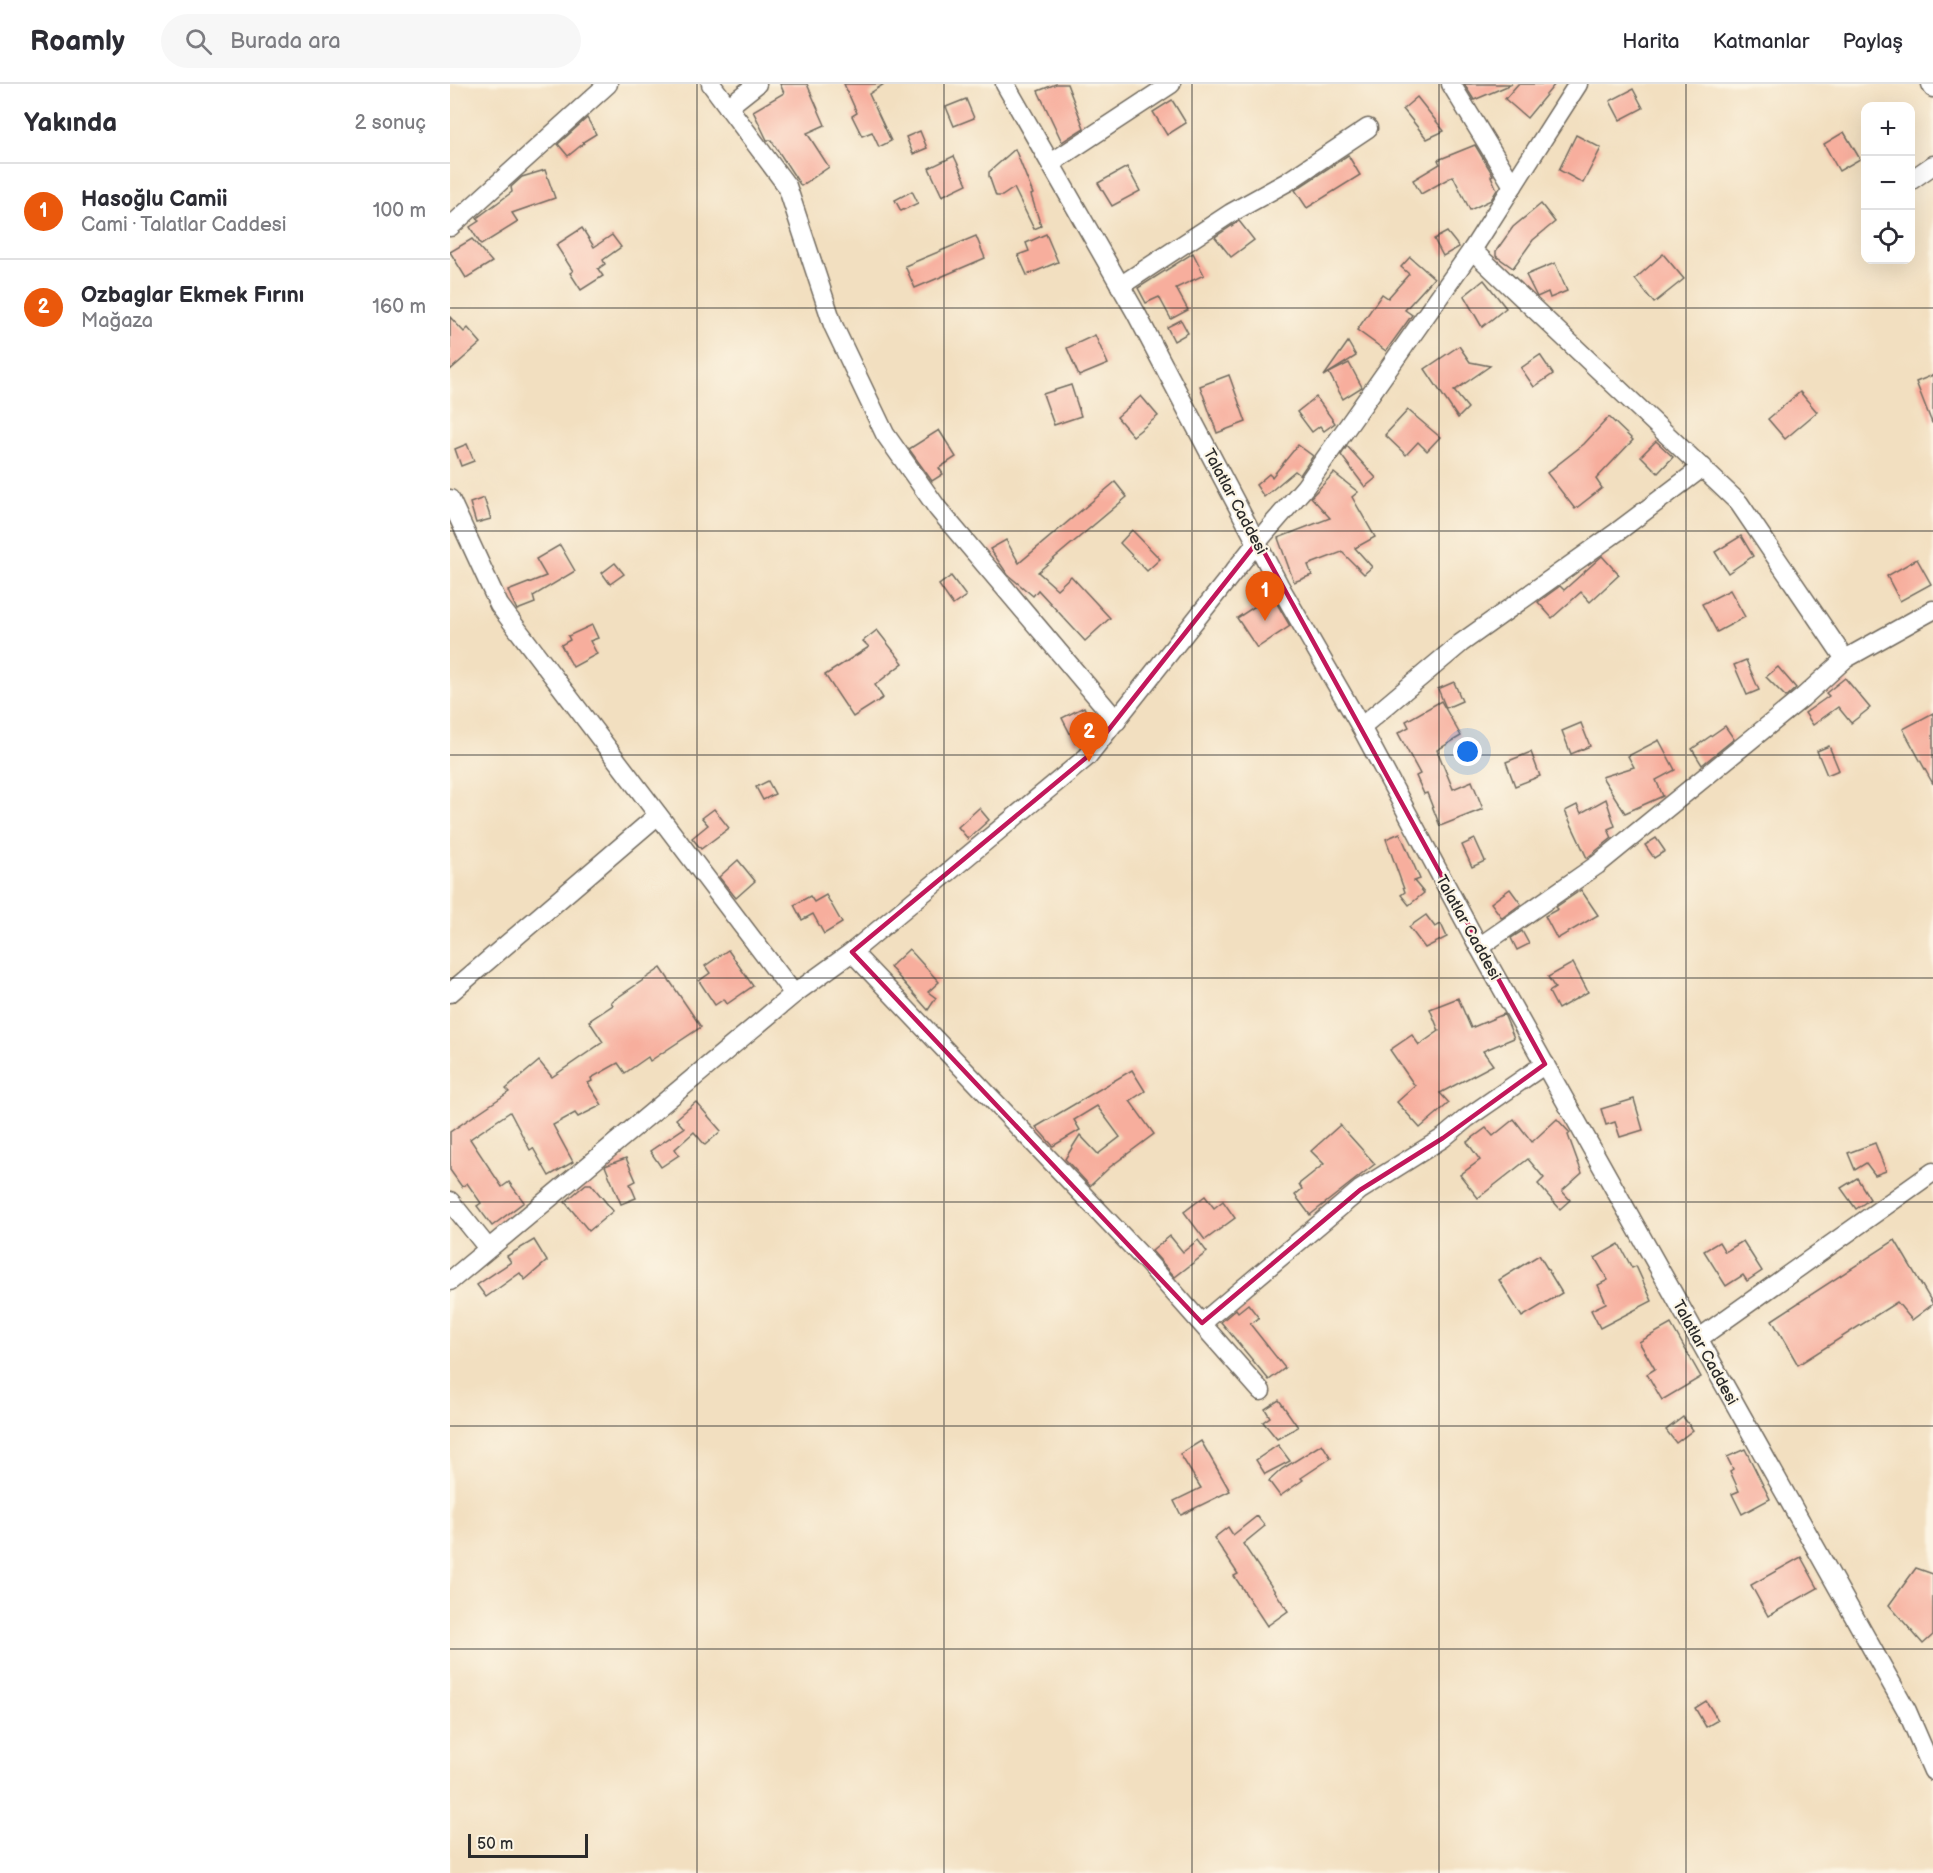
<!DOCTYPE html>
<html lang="tr">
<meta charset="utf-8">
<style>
:root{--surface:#fff;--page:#f7f7f7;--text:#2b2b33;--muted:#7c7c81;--line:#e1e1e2;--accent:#ea580c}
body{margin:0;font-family:"Balsamiq Sans",sans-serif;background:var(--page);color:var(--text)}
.controls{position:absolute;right:18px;top:18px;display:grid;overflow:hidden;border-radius:12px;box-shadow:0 6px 24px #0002}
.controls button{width:54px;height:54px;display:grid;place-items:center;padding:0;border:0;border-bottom:2px solid var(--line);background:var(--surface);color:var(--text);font:30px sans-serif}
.scale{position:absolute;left:18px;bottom:15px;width:120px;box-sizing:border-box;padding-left:6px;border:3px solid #2b2b2b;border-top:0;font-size:16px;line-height:21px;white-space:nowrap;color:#2b2b2b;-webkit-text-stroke:4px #fcf5e5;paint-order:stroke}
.you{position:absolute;left:1018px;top:668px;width:21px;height:21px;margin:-15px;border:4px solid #fff;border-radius:50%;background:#1a73e8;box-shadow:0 0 0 9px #1a73e833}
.badge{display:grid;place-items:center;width:39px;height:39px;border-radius:50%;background:var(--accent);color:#fff;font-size:20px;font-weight:700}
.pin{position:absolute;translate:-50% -50px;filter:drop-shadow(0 2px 3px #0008)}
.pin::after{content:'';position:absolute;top:32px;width:21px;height:18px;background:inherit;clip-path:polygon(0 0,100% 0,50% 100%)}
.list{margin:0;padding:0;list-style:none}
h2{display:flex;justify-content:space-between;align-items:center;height:78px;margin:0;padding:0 24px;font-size:26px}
h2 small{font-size:20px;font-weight:400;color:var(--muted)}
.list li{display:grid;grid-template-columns:39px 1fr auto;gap:18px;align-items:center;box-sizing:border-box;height:96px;padding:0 24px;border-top:2px solid var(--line)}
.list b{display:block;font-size:22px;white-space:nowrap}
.list p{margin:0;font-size:20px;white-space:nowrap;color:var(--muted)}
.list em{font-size:20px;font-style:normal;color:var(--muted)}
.icon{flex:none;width:33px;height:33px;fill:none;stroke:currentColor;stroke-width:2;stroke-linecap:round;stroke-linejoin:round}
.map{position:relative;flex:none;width:1483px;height:1789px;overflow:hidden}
header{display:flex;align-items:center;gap:36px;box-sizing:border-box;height:84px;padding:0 30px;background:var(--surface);border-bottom:2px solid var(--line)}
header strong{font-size:28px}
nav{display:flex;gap:33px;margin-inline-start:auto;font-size:21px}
.search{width:420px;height:54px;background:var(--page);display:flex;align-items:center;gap:15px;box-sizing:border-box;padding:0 21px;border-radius:33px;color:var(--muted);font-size:22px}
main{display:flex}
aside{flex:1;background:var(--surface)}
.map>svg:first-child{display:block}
.building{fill:#f7ae9d}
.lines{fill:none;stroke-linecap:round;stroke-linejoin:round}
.minor-casing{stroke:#716a5f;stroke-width:21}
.minor{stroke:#fff;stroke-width:18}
.marked{fill:none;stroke:#c2185b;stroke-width:4.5;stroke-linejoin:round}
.grid{fill:none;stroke:#2b2b2b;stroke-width:1.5;stroke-opacity:0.55}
.labels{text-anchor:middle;stroke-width:4.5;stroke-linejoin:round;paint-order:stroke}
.street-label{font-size:16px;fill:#2b2b2b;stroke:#fcf5e5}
</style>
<header>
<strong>Roamly</strong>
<div class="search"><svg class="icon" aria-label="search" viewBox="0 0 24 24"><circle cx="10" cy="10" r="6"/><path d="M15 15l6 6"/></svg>Burada ara</div>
<nav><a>Harita</a><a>Katmanlar</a><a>Paylaş</a></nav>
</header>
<main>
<aside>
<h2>Yakında<small>2 sonuç</small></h2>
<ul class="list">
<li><span class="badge">1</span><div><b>Hasoğlu Camii</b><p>Cami · Talatlar Caddesi</p></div><em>100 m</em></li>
<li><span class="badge">2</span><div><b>Ozbaglar Ekmek Fırını</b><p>Mağaza</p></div><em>160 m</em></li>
</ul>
</aside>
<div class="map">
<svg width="1483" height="1789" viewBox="0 0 1483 1789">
<rect width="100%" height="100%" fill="#fcf5e5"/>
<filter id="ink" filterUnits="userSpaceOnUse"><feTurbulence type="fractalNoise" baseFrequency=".0167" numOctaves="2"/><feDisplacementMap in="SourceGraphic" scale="12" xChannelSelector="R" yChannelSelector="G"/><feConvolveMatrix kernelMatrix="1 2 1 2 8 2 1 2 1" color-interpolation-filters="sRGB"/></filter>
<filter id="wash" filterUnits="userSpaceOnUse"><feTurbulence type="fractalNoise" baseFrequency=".008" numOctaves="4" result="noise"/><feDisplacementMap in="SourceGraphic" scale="24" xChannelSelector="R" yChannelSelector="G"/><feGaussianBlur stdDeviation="1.35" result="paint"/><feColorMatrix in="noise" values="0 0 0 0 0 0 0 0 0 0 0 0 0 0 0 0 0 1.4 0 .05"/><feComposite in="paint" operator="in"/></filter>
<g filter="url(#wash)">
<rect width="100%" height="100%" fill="#f2dfc0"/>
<g id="blocks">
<!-- building -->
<g class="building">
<polygon points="330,0 357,0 375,41 357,49 379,83 351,102 321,56 317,56 303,27 334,9"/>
<polygon points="394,0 434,0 419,10 441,57 429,63 422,48 412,52 402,32 407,29"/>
<polygon points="606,0 617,0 634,44 612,58 588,7"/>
<polygon points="1014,0 1062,0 1024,16"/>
<polygon points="1068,0 1105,0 1077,34 1055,15"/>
<polygon points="1183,5 1193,24 1170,36 1160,17"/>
<polygon points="967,13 994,47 977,55 953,25"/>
<polygon points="516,15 524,34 504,42 496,23"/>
<polygon points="722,16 736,39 717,51 703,28"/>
<polygon points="137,34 146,50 133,58 134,59 118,72 108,60"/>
<polygon points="470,47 477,64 463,70 456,53"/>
<polygon points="1394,48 1410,75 1389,87 1374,60"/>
<polygon points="1126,51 1151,64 1133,99 1109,86"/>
<polygon points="1025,61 1043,91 1041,92 1047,106 1041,116 1020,126 1003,92 971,110 963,96 990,80 988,76"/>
<polygon points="565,65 583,110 581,111 591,142 584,145 564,104 552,112 546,112 539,92 539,88"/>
<polygon points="898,71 910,91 857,124 845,106"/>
<polygon points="504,72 517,100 492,112 479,84"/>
<polygon points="677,83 690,107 662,122 648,99"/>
<polygon points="95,86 105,114 62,129 68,138 31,161 20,143 29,137 27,134 62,108 61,103 72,93"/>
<polygon points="462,107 468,119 451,127 445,116"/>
<polygon points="1091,120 1105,138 1083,156 1063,184 1046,172 1046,167 1063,143"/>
<polygon points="789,137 804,156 781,173 765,153"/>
<polygon points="132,144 144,163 162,151 171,163 153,176 155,180 148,185 153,192 131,206 120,189 123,187 106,161"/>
<polygon points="997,148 1009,163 993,172 984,155"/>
<polygon points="596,150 608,178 577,191 568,171 579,167 576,159"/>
<polygon points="526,152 535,174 465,204 455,182"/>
<polygon points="22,155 42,178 16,194 0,168"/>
<polygon points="743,169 754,191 726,204 738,226 721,235 709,213 696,219 688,204"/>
<polygon points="1213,170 1234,195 1204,219 1185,195"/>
<polygon points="960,173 984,194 955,226 962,231 936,267 907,246 932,210 938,214 959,190 951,183"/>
<polygon points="1105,179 1117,207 1100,214 1098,208 1087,213 1076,191"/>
<polygon points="1034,196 1056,224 1032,243 1014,212"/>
<polygon points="0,233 14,248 18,244 31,259 0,286"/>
<polygon points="731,236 738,249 724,257 717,243"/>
<polygon points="645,251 658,280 629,292 617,264"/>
<polygon points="898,258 906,272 874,292"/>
<polygon points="1009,262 1020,278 1040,282 1004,307 1018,324 1008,334 975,285"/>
<polygon points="1090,271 1103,290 1084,303 1071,284"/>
<polygon points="899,279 912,303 893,315 879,289"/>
<polygon points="779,291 796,338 767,349 750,302"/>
<polygon points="1483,291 1483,339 1482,339 1466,298"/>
<polygon points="621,301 631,332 604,341 593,310"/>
<polygon points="1350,308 1367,328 1335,355 1318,335"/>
<polygon points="691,312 708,332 683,352 667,333"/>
<polygon points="866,313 885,339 874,347 870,342 862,348 847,328"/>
<polygon points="958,326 990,353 977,367 968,358 956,371 935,351"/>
<polygon points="1159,333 1183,356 1146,395 1152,404 1125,425 1097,389 1134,360"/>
<polygon points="489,346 506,373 489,384 493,390 482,397 459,365"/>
<polygon points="1206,357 1223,373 1208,389 1191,372"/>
<polygon points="17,360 24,377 11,382 5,365"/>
<polygon points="848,361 863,372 850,391 845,387 814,413 806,401 819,390 822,393"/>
<polygon points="897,362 926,394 915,403 891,371"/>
<polygon points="884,389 908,408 902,413 925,453 905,464 922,483 914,490 892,468 858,481 862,491 844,498 828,454 880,434 861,413"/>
<polygon points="665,398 677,413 588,488 607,505 621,492 660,534 635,557 588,506 583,512 558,491 540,465 556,456 569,479"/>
<polygon points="34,414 41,435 26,439 20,419"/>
<polygon points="682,446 710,475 697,487 670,459"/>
<polygon points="1291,452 1303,472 1278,489 1265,468"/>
<polygon points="110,461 125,487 83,512 85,519 67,526 58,507 96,492 86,475"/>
<polygon points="1152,472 1169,491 1140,518 1131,508 1102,534 1088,518 1110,502 1114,506"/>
<polygon points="1467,475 1481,500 1450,517 1437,492"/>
<polygon points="165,479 174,490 160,500 152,489"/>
<polygon points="501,492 516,512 503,521 489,501"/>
<polygon points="1280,506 1295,533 1267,548 1252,520"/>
<polygon points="822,511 840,542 807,564 787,534"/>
<polygon points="142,541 148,554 140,557 147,570 123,583 111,561 120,556 118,552"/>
<polygon points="427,546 453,579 425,601 433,614 403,633 375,591 419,563 413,557"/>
<polygon points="1296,576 1309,606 1297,611 1284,581"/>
<polygon points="1328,583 1346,604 1336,613 1316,593"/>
<polygon points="1395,594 1420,624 1401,639 1388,623 1363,641 1355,629 1379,612 1376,609"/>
<polygon points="1004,598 1012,617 996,624 988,605"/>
<polygon points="991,617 1011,652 987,666 1003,705 1022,697 1033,725 990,742 977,709 974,710 966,692 970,690 948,649 959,643 956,637"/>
<polygon points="634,623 645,645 639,652 625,659 612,634"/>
<polygon points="1483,629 1483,700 1453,645"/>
<polygon points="1131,639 1140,662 1121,670 1112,647"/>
<polygon points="1275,642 1284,655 1252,681 1242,665"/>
<polygon points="1209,656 1225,686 1206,696 1213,712 1175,729 1152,693 1184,683 1178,672"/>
<polygon points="1379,662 1389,686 1377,691 1367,667"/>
<polygon points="1081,668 1090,692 1065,702 1056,678"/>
<polygon points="318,697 325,710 313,716 306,703"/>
<polygon points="1156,715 1165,742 1158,745 1162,754 1137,774 1115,727 1127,721 1131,729"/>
<polygon points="529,724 539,736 518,755 508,743"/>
<polygon points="264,725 279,744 251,765 242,754 258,741 252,734"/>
<polygon points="950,749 970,795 964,797 974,809 959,821 951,811 955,808 936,755"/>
<polygon points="1206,754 1215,767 1204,774 1195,761"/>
<polygon points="1025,755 1035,777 1022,783 1012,761"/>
<polygon points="288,776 305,797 286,814 269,793"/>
<polygon points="1060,805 1071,820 1052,834 1041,819"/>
<polygon points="1131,806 1148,831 1107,855 1095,832 1108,825 1106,823"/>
<polygon points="376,811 392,839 374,850 363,830 352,836 344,821 360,812 364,818"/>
<polygon points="976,831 985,843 991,840 997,853 975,864 959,843"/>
<polygon points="1072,847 1079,860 1067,866 1061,854"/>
<polygon points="459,865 489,898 478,908 486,914 478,926 440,883"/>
<polygon points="278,866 303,902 277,920 274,915 265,921 249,897 260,889 255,882"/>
<polygon points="1123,879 1138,908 1108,925 1099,908 1105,904 1098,893"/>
<polygon points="211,884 251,943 200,977 198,973 175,989 168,979 141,994 142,997 138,999 152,1021 128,1033 125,1029 103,1041 123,1078 99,1092 83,1064 80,1066 60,1028 20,1055 52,1103 59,1098 74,1118 42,1142 27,1122 31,1119 17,1099 12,1103 0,1086 0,1048 59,1008 56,1005 89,977 102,993 153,958 139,937 163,921 161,918"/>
<polygon points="1008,914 1021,944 1054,930 1064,954 1033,967 1043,981 990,1009 999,1019 970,1044 947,1018 965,1002 940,966 962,951 969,961 989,947 980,925"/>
<polygon points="682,986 695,1007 680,1017 704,1050 660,1083 640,1102 615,1075 630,1051 648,1070 670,1053 647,1022 624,1036 630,1046 603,1062 586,1043"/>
<polygon points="1184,1015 1193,1046 1170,1053 1165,1038 1156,1041 1151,1025"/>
<polygon points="246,1018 271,1047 255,1061 244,1048 225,1065 229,1071 211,1083 200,1067 234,1044 226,1035"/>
<polygon points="1064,1035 1082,1058 1107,1035 1120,1049 1118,1051 1132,1089 1112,1107 1120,1116 1110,1125 1088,1100 1094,1094 1078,1075 1028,1114 1010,1091 1030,1076 1017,1058 1036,1044 1043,1052"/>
<polygon points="890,1041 925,1080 860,1131 845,1111 852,1105 849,1100 874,1080 861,1067"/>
<polygon points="1425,1059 1436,1087 1425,1091 1416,1079 1405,1086 1398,1069"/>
<polygon points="176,1074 186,1097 180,1100 186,1114 171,1120 155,1082"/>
<polygon points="1407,1094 1420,1115 1406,1125 1391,1104"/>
<polygon points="136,1100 141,1100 163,1127 139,1147 115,1118"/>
<polygon points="755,1112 764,1124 773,1117 785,1134 755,1156 734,1128"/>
<polygon points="720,1152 733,1168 748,1156 757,1168 725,1193 702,1167"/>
<polygon points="84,1156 97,1177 75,1196 70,1189 36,1213 27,1201 61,1178 57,1172"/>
<polygon points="1445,1156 1483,1220 1462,1236 1447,1218 1348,1281 1322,1236"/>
<polygon points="1293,1157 1312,1187 1297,1197 1293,1191 1276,1202 1254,1167 1269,1158 1275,1168"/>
<polygon points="1169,1160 1182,1184 1186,1182 1202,1217 1150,1244 1141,1226 1156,1219 1148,1201 1158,1196 1145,1174"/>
<polygon points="1089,1171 1112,1209 1072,1233 1049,1196"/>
<polygon points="798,1220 809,1234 800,1240 835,1284 819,1296 771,1238 786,1225 788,1228"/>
<polygon points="1221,1240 1251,1293 1212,1316 1197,1290 1205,1285 1189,1258"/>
<polygon points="829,1316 848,1343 827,1355 813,1338 820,1333 815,1325"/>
<polygon points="1233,1333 1243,1346 1226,1359 1216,1346"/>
<polygon points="751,1357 780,1407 731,1431 724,1417 751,1404 730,1370"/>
<polygon points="872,1360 881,1374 851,1394 853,1396 830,1412 819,1397 832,1385"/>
<polygon points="828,1361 840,1377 815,1390 806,1376"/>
<polygon points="1295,1365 1320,1415 1292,1430 1282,1410 1289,1407 1280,1387 1283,1385 1277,1373"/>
<polygon points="807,1432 815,1442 793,1460 838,1527 817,1542 784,1492 788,1490 764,1454 778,1443 783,1451"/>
<polygon points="1351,1473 1368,1504 1318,1532 1301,1501"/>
<polygon points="1466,1484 1483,1490 1483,1551 1473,1560 1439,1521"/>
<polygon points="1256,1617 1268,1636 1256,1643 1245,1624"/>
</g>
</g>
</g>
<g filter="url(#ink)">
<use href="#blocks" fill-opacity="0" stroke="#716a5f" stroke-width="1.5"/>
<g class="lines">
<!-- minor casing -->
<g class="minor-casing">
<g id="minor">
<polyline points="261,0 337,102 383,241 435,350 488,425 667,637"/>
<polyline points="555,0 686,229 829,501 911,643 1029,863 1457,1627 1483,1687"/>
<polyline points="1001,0 1063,102"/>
<polyline points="1481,0 1483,4"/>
<polyline points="278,23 307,0"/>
<polyline points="601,79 721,0"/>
<polyline points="1460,97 1483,81"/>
<polyline points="0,143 158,0"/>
<polyline points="1022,166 1289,419 1395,575"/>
<polyline points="670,202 781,129 837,98 918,44"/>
<polyline points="0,415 49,521 344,910"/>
<polyline points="911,643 1011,559 1167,448 1253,383"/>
<polyline points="1029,863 1147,781 1352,614 1395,575 1483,526"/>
<polyline points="402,868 698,1179 811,1307"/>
<polyline points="0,909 208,731"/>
<polyline points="0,1117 37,1163"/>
<polyline points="0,1197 344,910 402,868 637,673 808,457 855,403 1022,166 1128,0"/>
<polyline points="752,1239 910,1106 993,1054 1017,1034 1095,980"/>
<polyline points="1248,1255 1483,1088"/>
</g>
</g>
<!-- minor -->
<use href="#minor" class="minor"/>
</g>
</g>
<!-- marked area -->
<path class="marked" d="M808,457L1095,980L993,1054L910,1106L752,1239L402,868L637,673Z"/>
<!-- grid -->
<path class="grid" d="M247,0V1789M494,0V1789M742,0V1789M989,0V1789M1236,0V1789M0,224H1483M0,447H1483M0,671H1483M0,894H1483M0,1118H1483M0,1342H1483M0,1565H1483"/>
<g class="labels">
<!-- street labels -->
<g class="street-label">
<text transform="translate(786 417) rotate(62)" y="6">Talatlar Caddesi</text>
<text transform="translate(1019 843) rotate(61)" y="6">Talatlar Caddesi</text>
<text transform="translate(1256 1268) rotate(61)" y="6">Talatlar Caddesi</text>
</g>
</g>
</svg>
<div class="controls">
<button>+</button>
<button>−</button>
<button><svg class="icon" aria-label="locate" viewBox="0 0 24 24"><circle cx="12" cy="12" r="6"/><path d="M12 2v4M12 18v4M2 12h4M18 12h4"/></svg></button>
</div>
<div class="scale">50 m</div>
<div class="you"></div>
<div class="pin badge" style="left:815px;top:537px">1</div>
<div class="pin badge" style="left:639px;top:678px">2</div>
</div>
</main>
